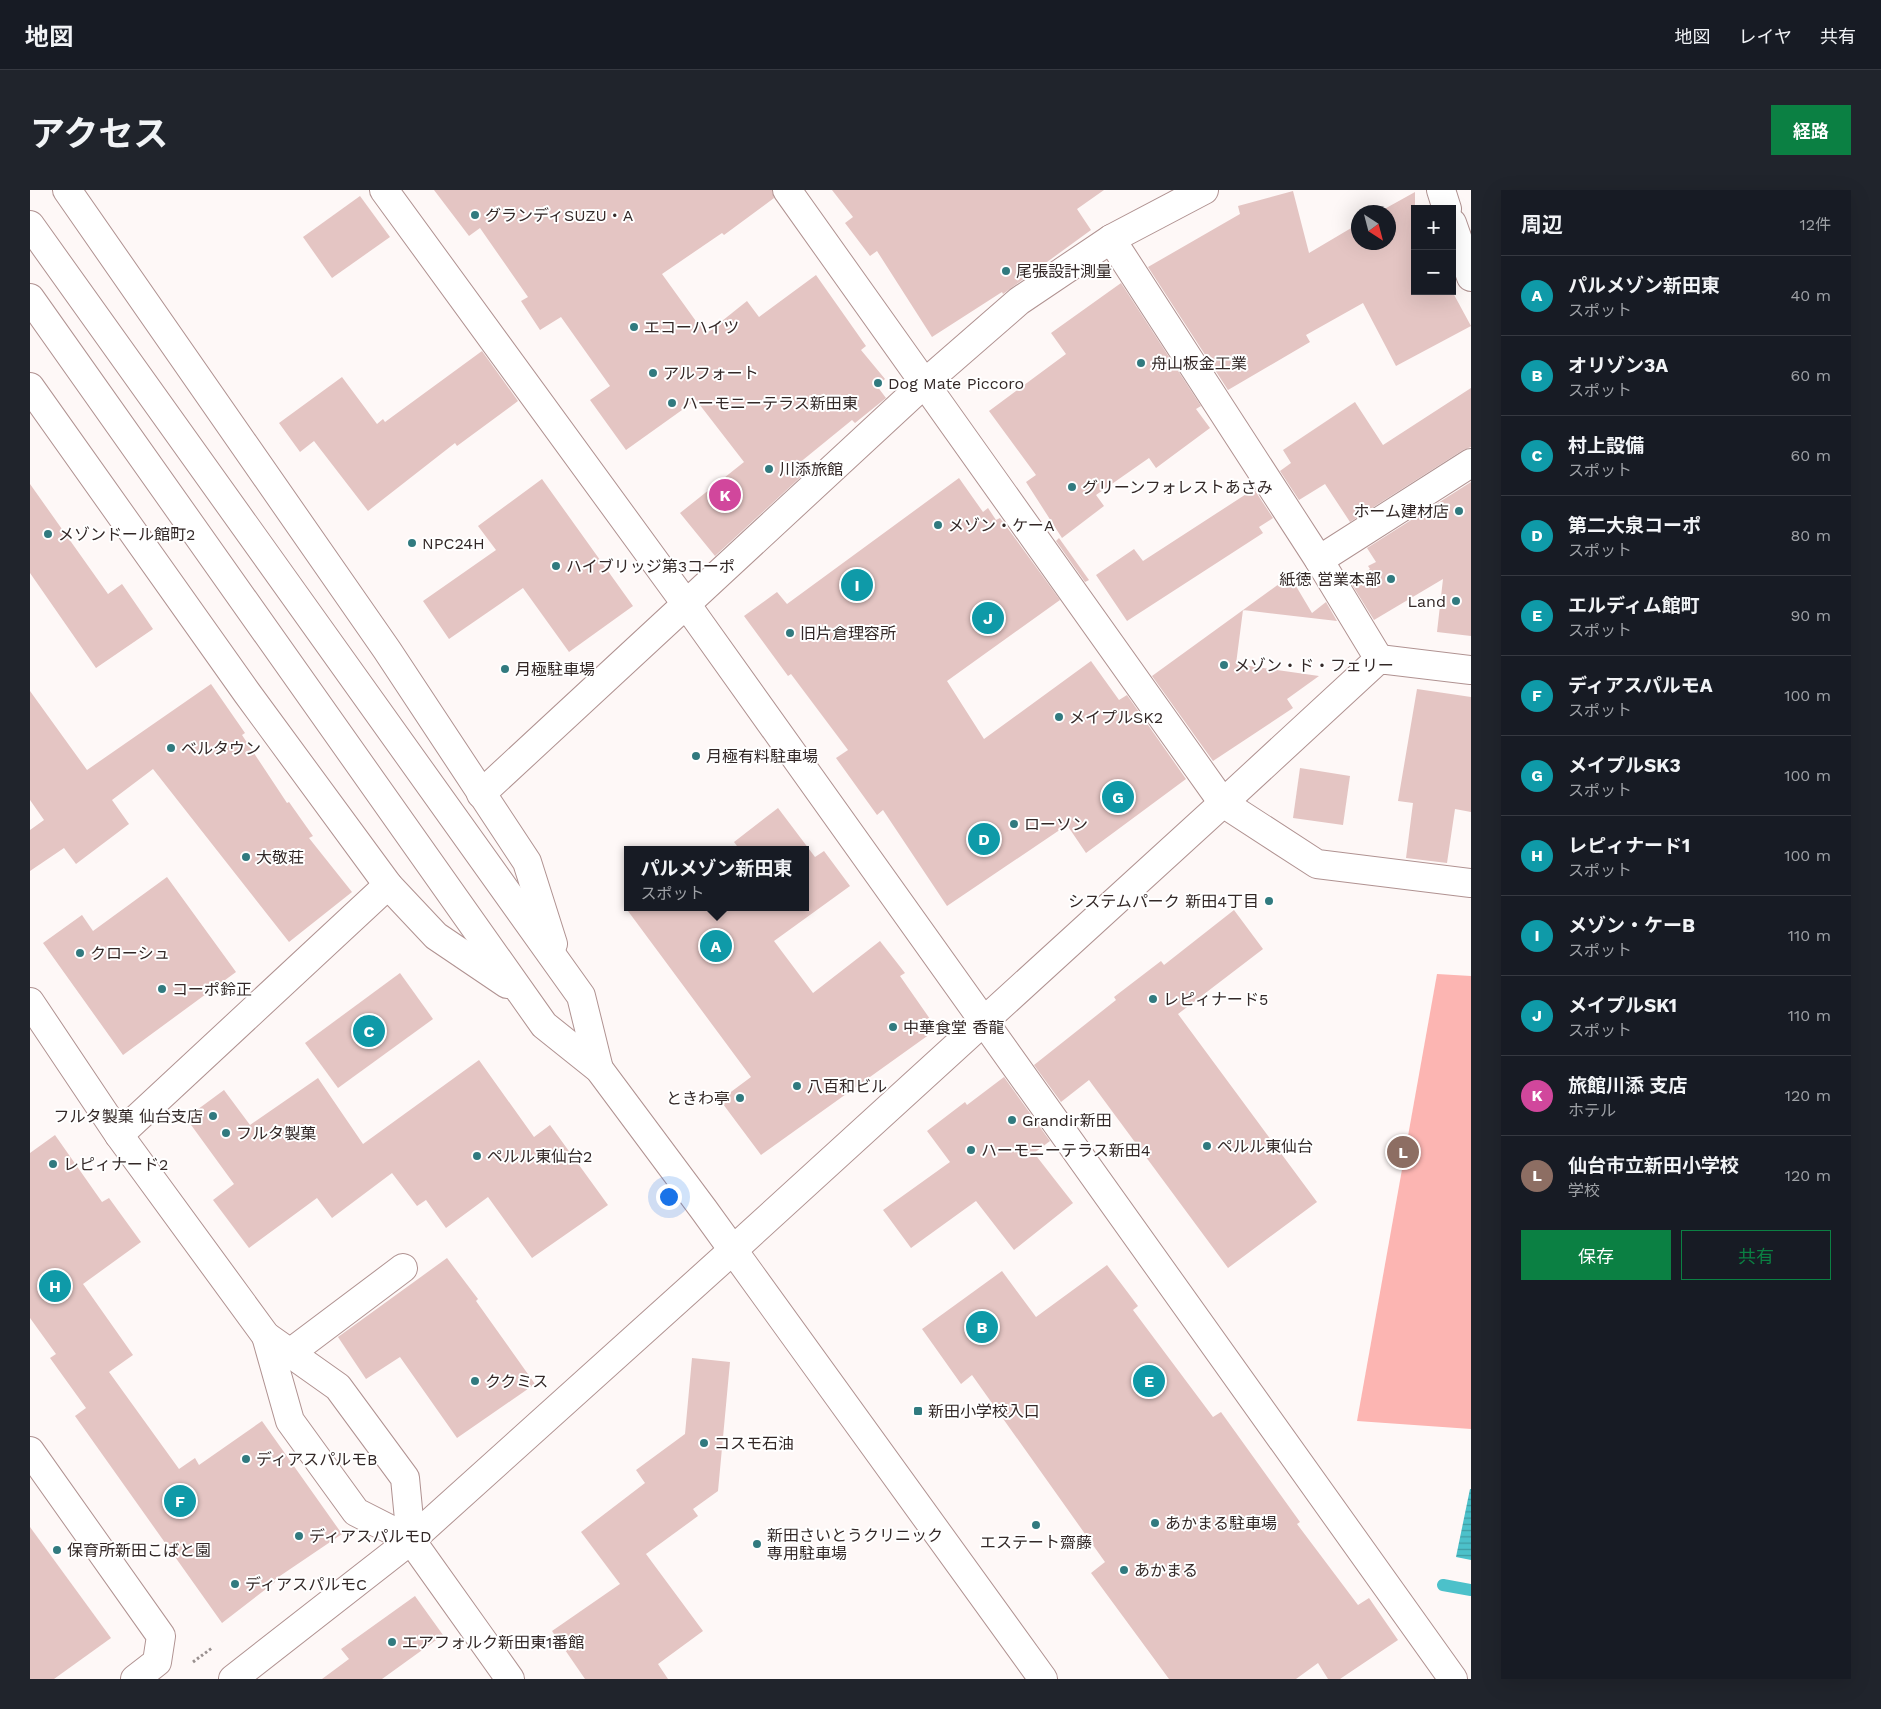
<!DOCTYPE html>
<html lang="ja">
<meta charset="utf-8">
<style>
:root{--surface:#171b24;--page:#20242c;--text:#f1f3f6;--muted:#9ea1a6;--line:#363941;--accent:#0b8043}
body{margin:0;font-family:"Work Sans","Noto Sans JP",sans-serif;background:var(--page);color:var(--text)}
.controls{position:absolute;right:15px;top:15px;display:grid;overflow:hidden;border-radius:0px;box-shadow:0 5px 20px #0002}
.controls button{width:45px;height:45px;display:grid;place-items:center;padding:0;border:0;border-bottom:1px solid var(--line);background:var(--surface);color:var(--text);font:25px sans-serif}
.compass{position:absolute;left:1321px;top:15px;width:45px;height:45px;border-radius:50%;background:var(--surface);box-shadow:0 5px 20px #0002;rotate:144deg}
.you{position:absolute;left:638px;top:1006px;width:18px;height:18px;margin:-12px;border:4px solid #fff;border-radius:50%;background:#1a73e8;box-shadow:0 0 0 8px #1a73e833}
.badge{display:grid;place-items:center;width:32px;height:32px;border-radius:50%;background:var(--accent);color:#fff;font-size:16px;font-weight:700}
.pin{position:absolute;translate:-50% -50%;border:2px solid #fff;box-shadow:0 1px 5px #0006}
.popup{position:absolute;left:594px;top:656px;width:185px;height:65px;box-sizing:border-box;display:grid;place-content:center;border-radius:0px;background:var(--surface);filter:drop-shadow(0 1px 4px #0005);font-size:16px;white-space:nowrap;color:var(--muted)}
.popup b{font-size:19px;color:var(--text)}
.popup::after{content:'';position:absolute;left:50%;top:100%;margin-left:-10px;border:10px solid transparent;border-top-color:var(--surface)}
.list{margin:0;padding:0;list-style:none}
h2{display:flex;justify-content:space-between;align-items:center;height:65px;margin:0;padding:0 20px;font-size:21px}
h2 small{font-size:16px;font-weight:400;color:var(--muted)}
.list li{display:grid;grid-template-columns:32px 1fr auto;gap:15px;align-items:center;box-sizing:border-box;height:80px;padding:0 20px;border-top:1px solid var(--line)}
.list b{display:block;font-size:19px;white-space:nowrap}
.list p{margin:0;font-size:16px;white-space:nowrap;color:var(--muted)}
.list em{font-size:16px;font-style:normal;color:var(--muted)}
.actions{display:flex;gap:10px;padding:15px 20px}
.actions a{flex:1;padding:11px 0;border:1px solid var(--accent);border-radius:0px;text-align:center;font-size:18px;color:var(--accent)}
.actions .main{background:var(--accent);color:#fff}
.map{position:relative;flex:none;width:1441px;height:1489px;overflow:hidden;border-radius:0px}
header{display:flex;align-items:center;gap:30px;box-sizing:border-box;height:70px;padding:0 25px;background:var(--surface);border-bottom:1px solid var(--line)}
header strong{font-size:24px}
nav{display:flex;gap:28px;margin-inline-start:auto;font-size:18px}
.intro{display:flex;align-items:center;justify-content:space-between;box-sizing:border-box;height:120px;padding:0 30px}
h1{margin:0;font-size:35px}
.button{padding:12px 22px;border-radius:0px;background:var(--accent);color:#fff;font-size:18px;font-weight:700}
main{display:flex;gap:30px;padding:0 30px}
aside{flex:1;background:var(--surface);border-radius:0px;box-shadow:0 5px 20px #0002}
.map>svg:first-child{display:block}
.green{fill:#fcb5b2}
.water{fill:url(#water-rules)}
.lines{fill:none;stroke-linecap:round;stroke-linejoin:round}
.stream{stroke:#4cc1ca;stroke-width:12}
.building{fill:#e4c5c3}
.minor-casing{stroke:#b09291;stroke-width:30}
.path{stroke:#99908f;stroke-width:3;stroke-dasharray:2.5 2.5;stroke-linecap:butt}
.minor{stroke:#fff;stroke-width:28}
.poi-dot{fill:#317a7f;stroke:#fff;stroke-width:2}
.labels{text-anchor:middle;stroke-width:4;stroke-linejoin:round;paint-order:stroke}
.poi-label{font-size:16px;fill:#332827;stroke:#fff;text-anchor:start}
</style>
<header>
<strong>地図</strong>
<nav><a>地図</a><a>レイヤ</a><a>共有</a></nav>
</header>
<div class="intro"><h1>アクセス</h1><a class="button">経路</a></div>
<main>
<div class="map">
<svg width="1441" height="1489" viewBox="0 0 1441 1489">
<defs>
<pattern id="water-rules" width="6" height="5" patternUnits="userSpaceOnUse" patternTransform="scale(1.25)"><rect width="6" height="5" fill="#4cc1ca"/><path d="M0 2.5h6" fill="none" stroke="#409da4"/></pattern>
</defs>
<rect width="100%" height="100%" fill="#fef8f7"/>
<!-- green -->
<polygon class="green" points="1407,784 1441,786 1441,1239 1327,1231"/>
<!-- water -->
<polygon class="water" points="1440,1299 1441,1299 1441,1370 1426,1367"/>
<g class="lines">
<!-- stream -->
<polyline class="stream" points="1413,1395 1441,1400"/>
</g>
<!-- building -->
<g class="building">
<polygon points="404,0 742,0 744,8 694,45 692,43 632,84 668,134 670,133 677,143 717,111 729,127 786,85 836,156 831,160 855,189 847,196 856,208 825,233 822,230 768,274 775,283 685,366 650,323 714,272 666,210 596,260 560,210 580,196 531,127 510,140 491,111 498,107 450,38 439,46"/>
<polygon points="802,0 1074,0 1047,19 1061,40 973,104 972,102 902,147 847,61 840,66 815,33 823,27"/>
<polygon points="1263,1 1279,63 1328,34 1328,52 1358,52 1358,22 1349,22 1385,2 1385,101 1422,101 1441,136 1366,176 1333,113 1276,145 1280,152 1198,200 1118,77 1210,24 1208,16"/>
<polygon points="330,6 360,47 302,88 273,47"/>
<polygon points="1091,93 1171,216 1166,219 1180,238 1126,278 1119,268 1066,305 1074,316 1032,348 996,292 1006,285 959,221 1036,164 1021,143"/>
<polygon points="452,161 488,211 427,256 425,253 338,321 284,251 270,262 249,233 312,187 347,234 353,229 355,232"/>
<polygon points="1441,198 1441,257 1433,260 1320,332 1295,294 1269,310 1250,281 1261,273 1253,260 1325,212 1353,255"/>
<polygon points="929,288 953,322 958,318 966,330 970,328 979,340 1030,410 917,491 954,549 1061,471 1089,510 1097,505 1156,589 1056,663 1037,635 917,716 853,620 847,625 806,568 818,560 761,484 758,486 714,426 747,402 757,414"/>
<polygon points="512,289 603,416 539,462 493,398 419,449 393,411 466,360 448,336"/>
<polygon points="1441,292 1441,446 1407,442 1413,389 1344,430 1321,393 1340,379 1338,376 1346,372 1337,358"/>
<polygon points="0,294 78,404 92,394 123,439 66,478 0,383"/>
<polygon points="1224,299 1243,328 1229,337 1233,343 1097,431 1066,385 1104,359 1113,371"/>
<polygon points="1029,348 1059,390 1055,392 1026,351"/>
<polygon points="1260,386 1282,423 1296,412 1307,431 1213,420 1206,474 1289,486 1257,509 1263,518 1183,571 1122,486"/>
<polygon points="181,494 215,543 212,545 257,613 259,612 283,646 279,648 322,702 259,752 123,579 82,610 99,634 46,674 34,658 0,681 0,640 14,630 0,610 0,501 57,580"/>
<polygon points="1387,499 1441,507 1441,622 1425,619 1417,673 1376,668 1383,613 1368,611"/>
<polygon points="1270,578 1320,586 1313,635 1263,628"/>
<polygon points="748,618 785,667 794,661 820,696 744,751 783,803 850,751 875,783 870,786 907,839 731,965 690,910 721,887 595,717 775,717 775,660 710,660 704,652"/>
<polygon points="137,687 206,782 93,865 13,753 52,725 63,741"/>
<polygon points="1204,720 1233,759 1148,824 1287,1012 1198,1078 1059,890 1031,912 1004,875 1086,810 1084,807 1131,771 1134,775"/>
<polygon points="370,783 403,829 308,898 275,853"/>
<polygon points="449,870 504,947 520,935 578,1015 502,1068 458,1007 416,1038 396,1010 387,1016 362,983 302,1028 287,1008 219,1058 183,1010 204,994 156,928 194,900 220,935 288,888 333,954"/>
<polygon points="974,887 1020,951 1004,963 1043,1013 984,1060 946,1011 881,1058 853,1020 920,972 897,941 935,912 937,915"/>
<polygon points="25,945 72,1012 79,1008 111,1052 53,1094 103,1165 79,1182 149,1279 165,1268 169,1275 232,1231 312,1344 244,1390 245,1392 192,1433 45,1226 56,1218 20,1168 26,1164 0,1128 0,963"/>
<polygon points="417,1068 448,1109 446,1111 505,1194 427,1248 370,1167 336,1189 308,1147"/>
<polygon points="1077,1075 1108,1116 1103,1120 1183,1227 1191,1222 1270,1332 1267,1334 1328,1415 1339,1408 1368,1450 1310,1489 1298,1489 1288,1473 1266,1489 1139,1489 1061,1383 1075,1372 942,1185 931,1194 892,1139 972,1081 1006,1127"/>
<polygon points="662,1168 700,1172 688,1301 663,1319 668,1326 616,1364 673,1441 628,1474 638,1489 555,1489 522,1441 590,1394 551,1342 615,1293 606,1280 655,1244"/>
<polygon points="0,1337 81,1448 24,1489 0,1489"/>
<polygon points="385,1406 413,1445 352,1489 292,1489 319,1469 311,1459"/>
</g>
<g class="lines">
<!-- minor casing -->
<g class="minor-casing">
<g id="minor">
<polyline points="37,0 357,460 497,672 523,754"/>
<polyline points="354,0 656,414 1423,1489"/>
<polyline points="757,0 1193,613 1349,469 1441,480"/>
<polyline points="1411,0 1417,19"/>
<polyline points="1422,33 1441,87"/>
<polyline points="0,35 551,806 569,879"/>
<polyline points="1081,49 1289,370 1349,469"/>
<polyline points="0,108 514,835 569,879 674,1020 1013,1489"/>
<polyline points="0,197 217,503 358,695 406,746 477,794"/>
<polyline points="1289,370 1441,273"/>
<polyline points="451,604 896,192 989,111 1081,49 1174,0"/>
<polyline points="0,812 89,945 236,1146 308,1197 375,1288 381,1350"/>
<polyline points="89,945 358,695"/>
<polyline points="236,1146 260,1231 326,1322 381,1350 480,1489"/>
<polyline points="260,1163 373,1078"/>
<polyline points="0,1261 131,1446 127,1472 105,1489"/>
<polyline points="203,1489 381,1350 703,1060 1193,613 1287,674 1441,693"/>
</g>
</g>
<!-- path -->
<polyline class="path" points="163,1472 182,1458"/>
<!-- minor -->
<use href="#minor" class="minor"/>
</g>
<!-- markers -->
<g class="poi-dot">
<circle cx="445" cy="25" r="5"/>
<circle cx="976" cy="81" r="5"/>
<circle cx="604" cy="137" r="5"/>
<circle cx="1111" cy="173" r="5"/>
<circle cx="623" cy="183" r="5"/>
<circle cx="848" cy="193" r="5"/>
<circle cx="642" cy="213" r="5"/>
<circle cx="739" cy="279" r="5"/>
<circle cx="1042" cy="297" r="5"/>
<circle cx="1429" cy="321" r="5"/>
<circle cx="908" cy="335" r="5"/>
<circle cx="18" cy="344" r="5"/>
<circle cx="382" cy="353" r="5"/>
<circle cx="526" cy="376" r="5"/>
<circle cx="1361" cy="389" r="5"/>
<circle cx="1426" cy="411" r="5"/>
<circle cx="760" cy="443" r="5"/>
<circle cx="1194" cy="475" r="5"/>
<circle cx="475" cy="479" r="5"/>
<circle cx="1029" cy="527" r="5"/>
<circle cx="141" cy="558" r="5"/>
<circle cx="666" cy="566" r="5"/>
<circle cx="984" cy="634" r="5"/>
<circle cx="216" cy="667" r="5"/>
<circle cx="1239" cy="711" r="5"/>
<circle cx="50" cy="763" r="5"/>
<circle cx="132" cy="799" r="5"/>
<circle cx="1123" cy="809" r="5"/>
<circle cx="863" cy="837" r="5"/>
<circle cx="767" cy="896" r="5"/>
<circle cx="710" cy="908" r="5"/>
<circle cx="183" cy="926" r="5"/>
<circle cx="982" cy="930" r="5"/>
<circle cx="196" cy="943" r="5"/>
<circle cx="1177" cy="956" r="5"/>
<circle cx="941" cy="960" r="5"/>
<circle cx="447" cy="966" r="5"/>
<circle cx="23" cy="974" r="5"/>
<circle cx="445" cy="1191" r="5"/>
<rect x="883" y="1216" width="10" height="10" rx="2.5"/>
<circle cx="674" cy="1253" r="5"/>
<circle cx="216" cy="1269" r="5"/>
<circle cx="1125" cy="1333" r="5"/>
<circle cx="1006" cy="1335" r="5"/>
<circle cx="269" cy="1346" r="5"/>
<circle cx="727" cy="1354" r="5"/>
<circle cx="27" cy="1360" r="5"/>
<circle cx="1094" cy="1380" r="5"/>
<circle cx="205" cy="1394" r="5"/>
<circle cx="362" cy="1452" r="5"/>
</g>
<g class="labels">
<!-- poi labels -->
<g class="poi-label">
<text x="455" y="31">グランディSUZU・A</text>
<text x="986" y="87">尾張設計測量</text>
<text x="614" y="143">エコーハイツ</text>
<text x="1121" y="179">舟山板金工業</text>
<text x="633" y="189">アルフォート</text>
<text x="858" y="199">Dog Mate Piccoro</text>
<text x="652" y="219">ハーモニーテラス新田東</text>
<text x="749" y="285">川添旅館</text>
<text x="1052" y="303">グリーンフォレストあさみ</text>
<text x="1419" y="327" text-anchor="end">ホーム建材店</text>
<text x="918" y="341">メゾン・ケーA</text>
<text x="28" y="350">メゾンドール館町2</text>
<text x="392" y="359">NPC24H</text>
<text x="536" y="382">ハイブリッジ第3コーポ</text>
<text x="1351" y="395" text-anchor="end">紙徳 営業本部</text>
<text x="1416" y="417" text-anchor="end">Land</text>
<text x="770" y="449">旧片倉理容所</text>
<text x="1204" y="481">メゾン・ド・フェリー</text>
<text x="485" y="485">月極駐車場</text>
<text x="1039" y="533">メイプルSK2</text>
<text x="151" y="564">ベルタウン</text>
<text x="676" y="572">月極有料駐車場</text>
<text x="994" y="640">ローソン</text>
<text x="226" y="673">大敬荘</text>
<text x="1229" y="717" text-anchor="end">システムパーク 新田4丁目</text>
<text x="60" y="769">クローシュ</text>
<text x="142" y="805">コーポ鈴正</text>
<text x="1133" y="815">レピィナード5</text>
<text x="873" y="843">中華食堂 香龍</text>
<text x="777" y="902">八百和ビル</text>
<text x="700" y="914" text-anchor="end">ときわ亭</text>
<text x="173" y="932" text-anchor="end">フルタ製菓 仙台支店</text>
<text x="992" y="936">Grandir新田</text>
<text x="206" y="949">フルタ製菓</text>
<text x="1187" y="962">ペルル東仙台</text>
<text x="951" y="966">ハーモニーテラス新田4</text>
<text x="457" y="972">ペルル東仙台2</text>
<text x="33" y="980">レピィナード2</text>
<text x="455" y="1197">ククミス</text>
<text x="898" y="1227">新田小学校入口</text>
<text x="684" y="1259">コスモ石油</text>
<text x="226" y="1275">ディアスパルモB</text>
<text x="1135" y="1339">あかまる駐車場</text>
<text x="737" y="1351">新田さいとうクリニック<tspan x="737" dy="18">専用駐車場</tspan></text>
<text x="279" y="1352">ディアスパルモD</text>
<text x="1006" y="1358" text-anchor="middle">エステート齋藤</text>
<text x="37" y="1366">保育所新田こばと園</text>
<text x="1104" y="1386">あかまる</text>
<text x="215" y="1400">ディアスパルモC</text>
<text x="372" y="1458">エアフォルク新田東1番館</text>
</g>
</g>
</svg>
<div class="controls">
<button>+</button>
<button>−</button>
</div>
<svg class="compass" viewBox="-18 -18 36 36"><path d="M0-13l5 13h-10z" fill="#e53935"/><path d="M0 13l5-13h-10z" fill="#9ea1a6"/></svg>
<div class="you"></div>
<div class="pin badge" style="left:686px;top:756px;background:#0f9aa8">A</div>
<div class="popup"><b>パルメゾン新田東</b>スポット</div>
<div class="pin badge" style="left:952px;top:1137px;background:#0f9aa8">B</div>
<div class="pin badge" style="left:339px;top:841px;background:#0f9aa8">C</div>
<div class="pin badge" style="left:954px;top:649px;background:#0f9aa8">D</div>
<div class="pin badge" style="left:1119px;top:1191px;background:#0f9aa8">E</div>
<div class="pin badge" style="left:150px;top:1311px;background:#0f9aa8">F</div>
<div class="pin badge" style="left:1088px;top:607px;background:#0f9aa8">G</div>
<div class="pin badge" style="left:25px;top:1096px;background:#0f9aa8">H</div>
<div class="pin badge" style="left:827px;top:395px;background:#0f9aa8">I</div>
<div class="pin badge" style="left:958px;top:428px;background:#0f9aa8">J</div>
<div class="pin badge" style="left:695px;top:305px;background:#d1479c">K</div>
<div class="pin badge" style="left:1373px;top:962px;background:#8d6e63">L</div>
</div>
<aside>
<h2>周辺<small>12件</small></h2>
<ul class="list">
<li><span class="badge" style="background:#0f9aa8">A</span><div><b>パルメゾン新田東</b><p>スポット</p></div><em>40 m</em></li>
<li><span class="badge" style="background:#0f9aa8">B</span><div><b>オリゾン3A</b><p>スポット</p></div><em>60 m</em></li>
<li><span class="badge" style="background:#0f9aa8">C</span><div><b>村上設備</b><p>スポット</p></div><em>60 m</em></li>
<li><span class="badge" style="background:#0f9aa8">D</span><div><b>第二大泉コーポ</b><p>スポット</p></div><em>80 m</em></li>
<li><span class="badge" style="background:#0f9aa8">E</span><div><b>エルディム館町</b><p>スポット</p></div><em>90 m</em></li>
<li><span class="badge" style="background:#0f9aa8">F</span><div><b>ディアスパルモA</b><p>スポット</p></div><em>100 m</em></li>
<li><span class="badge" style="background:#0f9aa8">G</span><div><b>メイプルSK3</b><p>スポット</p></div><em>100 m</em></li>
<li><span class="badge" style="background:#0f9aa8">H</span><div><b>レピィナード1</b><p>スポット</p></div><em>100 m</em></li>
<li><span class="badge" style="background:#0f9aa8">I</span><div><b>メゾン・ケーB</b><p>スポット</p></div><em>110 m</em></li>
<li><span class="badge" style="background:#0f9aa8">J</span><div><b>メイプルSK1</b><p>スポット</p></div><em>110 m</em></li>
<li><span class="badge" style="background:#d1479c">K</span><div><b>旅館川添 支店</b><p>ホテル</p></div><em>120 m</em></li>
<li><span class="badge" style="background:#8d6e63">L</span><div><b>仙台市立新田小学校</b><p>学校</p></div><em>120 m</em></li>
</ul>
<div class="actions"><a class="main">保存</a><a>共有</a></div>
</aside>
</main>
